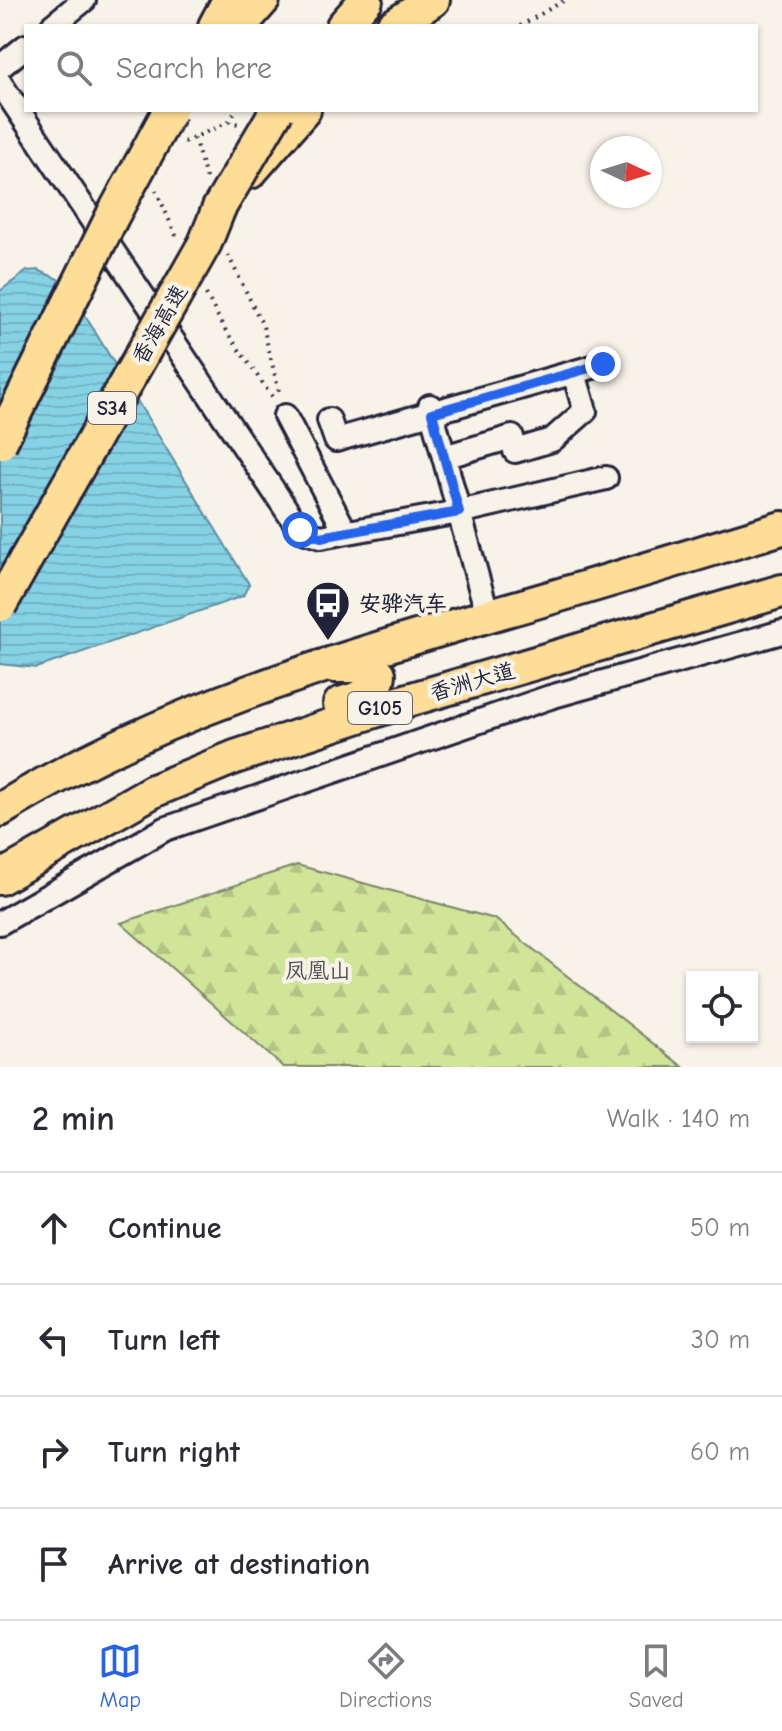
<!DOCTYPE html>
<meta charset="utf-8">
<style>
:root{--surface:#fff;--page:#f7f7f7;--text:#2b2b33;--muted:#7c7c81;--line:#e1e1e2;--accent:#2563eb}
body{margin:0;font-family:"Comic Neue","LXGW WenKai TC",sans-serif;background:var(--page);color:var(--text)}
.controls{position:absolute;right:24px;bottom:24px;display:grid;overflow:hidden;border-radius:0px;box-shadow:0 2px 6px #0004}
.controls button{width:72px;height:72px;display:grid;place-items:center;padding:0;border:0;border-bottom:2px solid var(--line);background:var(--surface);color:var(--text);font:40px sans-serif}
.compass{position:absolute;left:590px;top:136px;width:72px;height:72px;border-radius:50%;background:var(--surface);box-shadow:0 2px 6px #0004;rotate:94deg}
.stop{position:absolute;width:24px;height:24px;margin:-18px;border:6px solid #2563eb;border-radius:50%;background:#fff}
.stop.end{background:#2563eb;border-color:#fff;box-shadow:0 2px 8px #0008}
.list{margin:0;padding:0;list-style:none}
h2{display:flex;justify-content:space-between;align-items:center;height:104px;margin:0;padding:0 32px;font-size:34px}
h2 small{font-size:26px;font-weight:400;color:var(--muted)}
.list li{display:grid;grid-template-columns:52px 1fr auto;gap:24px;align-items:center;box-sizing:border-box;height:112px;padding:0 32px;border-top:2px solid var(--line)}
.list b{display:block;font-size:30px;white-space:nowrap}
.list em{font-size:26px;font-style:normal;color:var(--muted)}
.icon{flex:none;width:44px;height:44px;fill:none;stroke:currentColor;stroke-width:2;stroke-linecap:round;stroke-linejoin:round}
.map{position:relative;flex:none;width:782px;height:1067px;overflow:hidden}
.search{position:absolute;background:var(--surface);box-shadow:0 2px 6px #0004;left:24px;right:24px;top:24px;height:88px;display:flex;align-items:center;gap:20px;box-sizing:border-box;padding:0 28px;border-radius:0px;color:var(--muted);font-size:30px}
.sheet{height:552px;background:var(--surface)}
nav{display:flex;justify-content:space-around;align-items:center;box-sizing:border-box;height:112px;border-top:2px solid var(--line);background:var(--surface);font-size:22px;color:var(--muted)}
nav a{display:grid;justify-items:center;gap:4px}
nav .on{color:var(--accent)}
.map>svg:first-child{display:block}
.forest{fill:url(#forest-firs);stroke:#7a846a;stroke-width:2}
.water{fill:url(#water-rules);stroke:#5d8ca1;stroke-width:2}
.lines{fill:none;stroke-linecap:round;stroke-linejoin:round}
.minor-casing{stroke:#22223b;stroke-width:28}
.highway-casing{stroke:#22223b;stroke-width:38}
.path{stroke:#22223b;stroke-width:4;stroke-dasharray:2 6;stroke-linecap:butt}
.minor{stroke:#f7f3e8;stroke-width:22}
.highway{stroke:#fedd96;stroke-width:32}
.highway-bridge-casing{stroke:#22223b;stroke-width:38;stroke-linecap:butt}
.highway-bridge{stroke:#fedd96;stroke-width:32}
.route{stroke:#2563eb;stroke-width:10}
.labels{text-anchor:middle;stroke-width:8;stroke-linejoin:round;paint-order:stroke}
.shield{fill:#f7f3e8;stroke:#62616f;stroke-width:2}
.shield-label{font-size:20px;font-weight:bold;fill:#22223b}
.street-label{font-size:22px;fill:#22223b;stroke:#f7f3e8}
.poi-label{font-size:22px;font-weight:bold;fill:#22223b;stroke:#f7f3e8;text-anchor:start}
.park-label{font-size:22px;fill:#4e5352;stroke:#f7f3e8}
</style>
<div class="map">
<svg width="782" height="1067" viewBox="0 0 782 1067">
<defs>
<pattern id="forest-firs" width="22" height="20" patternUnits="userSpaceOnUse" patternTransform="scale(2)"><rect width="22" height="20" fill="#d1e599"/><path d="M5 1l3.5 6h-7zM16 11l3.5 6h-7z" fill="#b3c485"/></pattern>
<pattern id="water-rules" width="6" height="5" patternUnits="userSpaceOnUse" patternTransform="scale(2)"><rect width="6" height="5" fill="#85d2e5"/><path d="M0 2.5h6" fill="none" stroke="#73b4c5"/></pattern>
</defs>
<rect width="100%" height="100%" fill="#f7f3e8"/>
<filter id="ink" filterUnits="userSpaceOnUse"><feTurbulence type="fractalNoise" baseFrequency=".0125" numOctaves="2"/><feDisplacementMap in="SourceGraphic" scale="16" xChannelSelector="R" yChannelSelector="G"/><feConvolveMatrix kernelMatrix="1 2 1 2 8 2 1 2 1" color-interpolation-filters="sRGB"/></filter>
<g filter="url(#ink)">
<!-- forest -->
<polygon class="forest" points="297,865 495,919 683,1067 283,1067 121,923"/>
<!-- water -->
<polygon class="water" points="38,270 58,279 89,322 249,584 243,596 37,668 0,664 0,291 27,271"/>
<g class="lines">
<!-- minor casing -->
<g class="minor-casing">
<g id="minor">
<polyline points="52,26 84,0"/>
<polyline points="0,67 26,46"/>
<polyline points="0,83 300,530 321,537 459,512 488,616"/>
<polyline points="430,406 459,512 606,478"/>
<polyline points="285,416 344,529"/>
<polyline points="329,420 336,440 603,364"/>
<polyline points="515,451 552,440 585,411 574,373"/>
<polyline points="444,457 512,437"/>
<polyline points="0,923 165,829 550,697 782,632"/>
</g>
</g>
<!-- highway casing -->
<g class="highway-casing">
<g id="highway">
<polyline points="215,26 229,0"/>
<polyline points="240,26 263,0"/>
<polyline points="343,26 366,0"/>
<polyline points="393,26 433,0"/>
<polyline points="250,172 304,110"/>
<path d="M335,666H368L379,674C377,696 358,698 340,704"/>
<path d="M0,810C156,713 330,662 504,611C597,585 689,556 782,528"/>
<polyline points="0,878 153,791 235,757 405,701 782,591"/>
</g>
</g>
<!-- path -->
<g class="path">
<polyline points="520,26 565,0"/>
<polyline points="229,122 236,110"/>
<polyline points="194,138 207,181"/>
<polyline points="184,142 229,122 239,124"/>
<polyline points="156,190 178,240"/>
<polyline points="228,255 263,326 280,396"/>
<polyline points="206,294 224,328 275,401"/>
</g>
<!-- minor -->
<use href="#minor" class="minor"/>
<!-- highway -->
<use href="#highway" class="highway"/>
<!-- highway-bridge casing -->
<g class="highway-bridge-casing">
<g id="highway-bridge">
<polyline points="0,443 113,215 170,110"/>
<polyline points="0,605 205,243 219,208 277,110"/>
</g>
</g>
<!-- highway-bridge -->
<use href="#highway-bridge" class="highway-bridge"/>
</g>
</g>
<g class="lines" filter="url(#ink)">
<!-- route -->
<polyline class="route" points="300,530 321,537 459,512 432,413 603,364"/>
</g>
<!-- icons -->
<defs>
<g id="bus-pin" transform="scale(2.3)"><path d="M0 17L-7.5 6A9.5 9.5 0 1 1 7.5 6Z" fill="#22223b" stroke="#f7f3e8"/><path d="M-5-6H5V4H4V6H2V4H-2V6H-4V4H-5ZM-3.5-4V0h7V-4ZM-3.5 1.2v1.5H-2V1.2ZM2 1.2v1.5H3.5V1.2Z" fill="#fff"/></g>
</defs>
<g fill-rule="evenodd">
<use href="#bus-pin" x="328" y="603"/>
</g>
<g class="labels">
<!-- shield labels -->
<g class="shield">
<rect x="88" y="392" width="48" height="32" rx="6"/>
<rect x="348" y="692" width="64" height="32" rx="6"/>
</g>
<g class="shield-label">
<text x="112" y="415">S34</text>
<text x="380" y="715">G105</text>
</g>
<!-- street labels -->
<g class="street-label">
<text transform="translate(159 324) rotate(-60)" y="8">香海高速</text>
<text transform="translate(472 681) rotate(-16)" y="8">香洲大道</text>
</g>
<!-- poi labels -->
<g class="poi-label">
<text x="359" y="611">安骅汽车</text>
</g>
<!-- park labels -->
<g class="park-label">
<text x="318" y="978">凤凰山</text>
</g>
</g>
</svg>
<div class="controls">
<button><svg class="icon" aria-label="locate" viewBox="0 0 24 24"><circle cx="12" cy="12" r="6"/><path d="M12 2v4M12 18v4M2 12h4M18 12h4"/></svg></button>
</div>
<svg class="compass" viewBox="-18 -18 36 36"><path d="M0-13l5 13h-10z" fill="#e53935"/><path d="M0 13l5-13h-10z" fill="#7c7c81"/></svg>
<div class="stop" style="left:300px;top:530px"></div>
<div class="stop end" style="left:603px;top:364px"></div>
<div class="search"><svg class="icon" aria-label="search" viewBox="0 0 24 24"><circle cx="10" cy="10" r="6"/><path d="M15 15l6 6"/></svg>Search here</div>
</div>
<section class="sheet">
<h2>2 min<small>Walk · 140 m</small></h2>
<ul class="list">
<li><svg class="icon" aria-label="ahead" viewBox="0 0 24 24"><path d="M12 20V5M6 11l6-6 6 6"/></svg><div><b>Continue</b></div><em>50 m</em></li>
<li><svg class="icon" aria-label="left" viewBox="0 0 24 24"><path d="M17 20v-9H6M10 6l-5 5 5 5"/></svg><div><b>Turn left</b></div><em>30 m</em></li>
<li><svg class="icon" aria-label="right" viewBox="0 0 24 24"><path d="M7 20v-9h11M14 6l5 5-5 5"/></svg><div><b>Turn right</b></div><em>60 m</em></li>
<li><svg class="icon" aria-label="arrive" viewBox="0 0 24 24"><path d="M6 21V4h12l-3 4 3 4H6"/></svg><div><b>Arrive at destination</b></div></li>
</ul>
</section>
<nav>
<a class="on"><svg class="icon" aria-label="map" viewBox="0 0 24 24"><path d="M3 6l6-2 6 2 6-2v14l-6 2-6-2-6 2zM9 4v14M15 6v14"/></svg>Map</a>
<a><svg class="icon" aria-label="directions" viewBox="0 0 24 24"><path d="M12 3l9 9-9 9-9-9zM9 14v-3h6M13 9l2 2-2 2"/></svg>Directions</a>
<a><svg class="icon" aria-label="saved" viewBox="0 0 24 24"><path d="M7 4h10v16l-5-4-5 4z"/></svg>Saved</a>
</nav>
